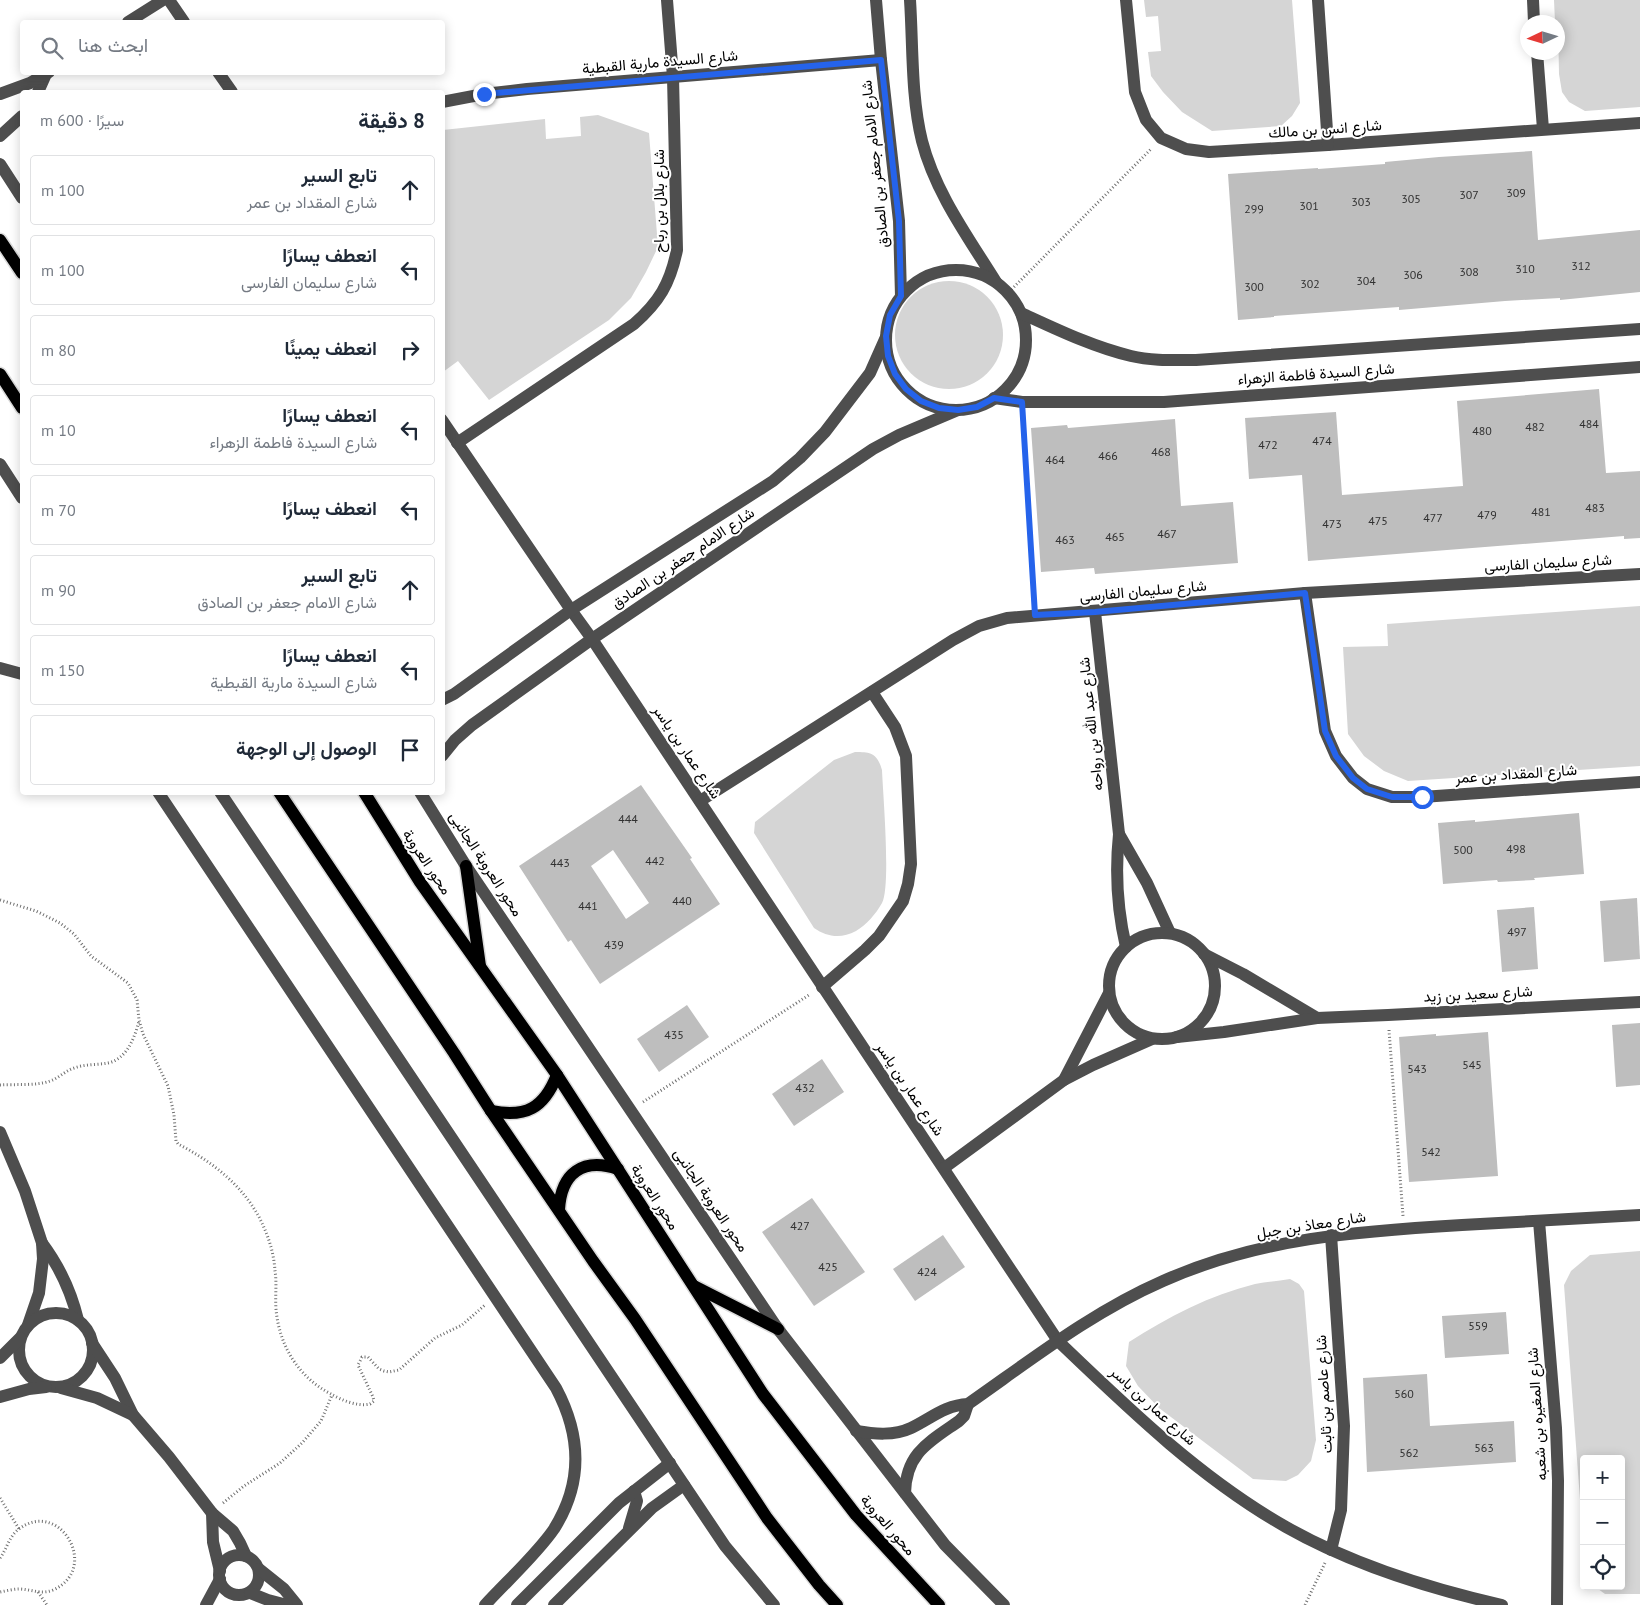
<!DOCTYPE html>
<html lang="ar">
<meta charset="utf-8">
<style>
:root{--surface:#fff;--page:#f2f2f3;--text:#1f2937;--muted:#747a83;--line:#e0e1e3}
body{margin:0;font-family:"PT Sans",Vazirmatn,sans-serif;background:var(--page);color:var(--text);direction:rtl}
.controls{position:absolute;right:15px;bottom:15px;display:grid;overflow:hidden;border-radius:5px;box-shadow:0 2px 12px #0003}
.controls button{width:45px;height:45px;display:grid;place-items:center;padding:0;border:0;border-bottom:1px solid var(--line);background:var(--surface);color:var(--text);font:25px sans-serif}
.compass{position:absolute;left:1520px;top:15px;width:45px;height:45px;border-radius:50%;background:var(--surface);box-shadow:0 2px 12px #0003;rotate:266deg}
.stop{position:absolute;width:15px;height:15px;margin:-11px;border:4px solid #2563eb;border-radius:50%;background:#fff}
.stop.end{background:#2563eb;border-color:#fff;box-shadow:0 1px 5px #0008}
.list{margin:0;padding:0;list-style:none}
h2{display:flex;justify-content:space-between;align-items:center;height:65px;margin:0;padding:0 20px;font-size:21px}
h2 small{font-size:16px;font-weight:400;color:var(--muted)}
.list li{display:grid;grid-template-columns:32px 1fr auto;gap:15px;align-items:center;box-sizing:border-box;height:70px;margin:0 10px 10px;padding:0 10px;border:1px solid var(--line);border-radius:5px}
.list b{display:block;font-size:19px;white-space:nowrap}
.list p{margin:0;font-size:16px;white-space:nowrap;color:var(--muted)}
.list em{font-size:16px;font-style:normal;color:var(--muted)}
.icon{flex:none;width:28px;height:28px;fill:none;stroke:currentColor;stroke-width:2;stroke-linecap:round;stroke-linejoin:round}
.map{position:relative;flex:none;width:1640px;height:1605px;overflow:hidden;direction:ltr}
.search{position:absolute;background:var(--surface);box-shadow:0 2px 12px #0003;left:20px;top:20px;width:425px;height:55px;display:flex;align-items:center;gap:12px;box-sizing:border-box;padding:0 18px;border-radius:5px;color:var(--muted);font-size:19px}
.panel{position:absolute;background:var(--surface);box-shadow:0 2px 12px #0003;left:20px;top:90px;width:425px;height:705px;border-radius:5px;direction:rtl}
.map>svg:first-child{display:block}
.green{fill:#d5d5d5}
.building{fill:#bebebe;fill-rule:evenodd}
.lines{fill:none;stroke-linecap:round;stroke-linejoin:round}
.major-casing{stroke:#dbdbdb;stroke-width:15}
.path{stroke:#707070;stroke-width:3;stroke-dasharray:1 2.5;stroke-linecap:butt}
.minor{stroke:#4e4e4e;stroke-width:12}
.major{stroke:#000;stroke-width:12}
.route{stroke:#2563eb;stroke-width:6}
.labels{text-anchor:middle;stroke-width:4;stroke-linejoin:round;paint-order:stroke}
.number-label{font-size:12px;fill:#303030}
.street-label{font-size:15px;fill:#000;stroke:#fff}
</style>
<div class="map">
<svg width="1640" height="1605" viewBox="0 0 1640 1605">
<rect width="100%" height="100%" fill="#fff"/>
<!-- green -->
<g class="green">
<polygon points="1144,0 1292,0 1300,103 1292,116 1281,126 1212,131 1182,112 1163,92 1151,76 1148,52 1161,51 1158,16 1146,17"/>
<polygon points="1554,0 1640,0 1640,107 1585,111 1569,102 1562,92 1559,74 1558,22 1555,22"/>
<polygon points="598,115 649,133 658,247 646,272 631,298 609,320 489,400 458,361 443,372 443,130 545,119 546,139 581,136 580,117"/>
<circle cx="949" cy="335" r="54"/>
<polygon points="1640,606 1640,766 1408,781 1384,771 1364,756 1348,734 1343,647 1388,646 1387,624"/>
<path d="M855,752C871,752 877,753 882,770C883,794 891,887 882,903C876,914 866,925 856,931C841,939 827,937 814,928L754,833L755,822L834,760Z"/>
<polygon points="1640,1251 1640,1594 1605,1594 1594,1586 1621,1586 1621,1459 1584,1459 1584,1553 1564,1285 1571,1271 1590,1255"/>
<path d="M1290,1279L1299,1284L1304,1291L1316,1440L1311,1461L1298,1475L1286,1481L1253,1479L1159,1408L1138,1386L1126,1366L1129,1342C1168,1317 1210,1295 1255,1284C1267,1282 1279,1281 1290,1279Z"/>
</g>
<!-- building -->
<g class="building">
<polygon points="1532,151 1538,240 1640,230 1640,292 1560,300 1560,298 1505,301 1399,310 1399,307 1274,316 1274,317 1238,320 1228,174 1318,168 1318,169 1385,164 1385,162 1439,157"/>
<polygon points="1599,389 1606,473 1640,471 1640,538 1624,539 1624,536 1308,561 1302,475 1249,479 1245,418 1336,412 1342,495 1463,486 1457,401"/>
<polygon points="1175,419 1181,506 1233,502 1238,563 1095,574 1094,568 1041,572 1031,428 1067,425 1068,428"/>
<path d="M641,785L692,858L690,859L720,904L600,984L571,940L568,942L519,866ZM613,850L649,903L626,919L591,866Z"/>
<polygon points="1579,813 1584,874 1534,878 1535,880 1498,882 1497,880 1443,884 1438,823 1475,820 1475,822"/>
<polygon points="1637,898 1640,959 1604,962 1600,901"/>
<polygon points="1534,907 1538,969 1502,972 1497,910"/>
<polygon points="687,1005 709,1037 659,1072 637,1039"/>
<polygon points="1640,1023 1640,1085 1616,1087 1612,1025"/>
<polygon points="1488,1032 1498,1176 1409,1182 1399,1037 1436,1034 1436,1036"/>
<polygon points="822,1059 844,1092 794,1126 772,1094"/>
<polygon points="812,1198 865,1272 814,1306 762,1232"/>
<polygon points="943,1235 965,1267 915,1301 893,1269"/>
<polygon points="1506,1312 1509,1354 1445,1358 1442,1316"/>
<polygon points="1427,1374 1430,1426 1514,1421 1516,1462 1367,1472 1363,1378"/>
</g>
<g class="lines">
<!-- major casing -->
<g class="major-casing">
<g id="major">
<polyline points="0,240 22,273"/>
<polyline points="0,374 22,408"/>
<polyline points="279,792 454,1053 491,1111 593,1261 635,1319 767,1518 819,1585 837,1605"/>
<polyline points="364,792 420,882 557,1075 763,1394 856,1515 939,1605"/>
<polyline points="466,866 480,966"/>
<path d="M491,1111C526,1118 544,1108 557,1075"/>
<path d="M559,1210C561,1173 583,1157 618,1169"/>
<polyline points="694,1286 778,1329"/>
</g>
</g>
<!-- path -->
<g class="path">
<polyline points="1009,292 1152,148"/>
<polyline points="1022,416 1034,602"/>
<path d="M0,900L36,911L60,923L74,934L91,956L128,983L137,1000L139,1020L143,1034L168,1086L174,1115L176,1141L178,1144C213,1162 245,1187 262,1223C269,1238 274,1254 275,1271C277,1283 275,1296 276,1309C279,1345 298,1377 331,1394C341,1400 358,1407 370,1404L374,1401L373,1397L358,1365L362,1357H368L379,1369L384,1371L389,1372L399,1370L435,1338L462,1325L485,1305"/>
<polyline points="1389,1030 1403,1216"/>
<path d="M0,1085C14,1084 37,1086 50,1081C59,1078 65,1071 74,1068C85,1064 97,1065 108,1063C127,1059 135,1037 139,1021"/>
<polyline points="643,1102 809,995"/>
<polyline points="0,1498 19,1529"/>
<polyline points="223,1503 244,1486 280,1463 302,1443 321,1421 332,1395"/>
<path d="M0,1558C7,1549 9,1536 19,1529C60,1498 101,1569 53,1590C41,1595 31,1589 19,1589C13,1589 6,1591 0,1592"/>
<polyline points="38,1592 47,1605"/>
<polyline points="1305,1605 1325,1563"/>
</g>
<!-- minor -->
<g class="minor">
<polyline points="169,0 184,22"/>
<polyline points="876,0 881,60 899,221 901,296"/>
<path d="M910,0C913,45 911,97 922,141C935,192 968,237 996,282"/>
<polyline points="1126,0 1135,92 1146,120 1161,138 1186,149 1209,152 1328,145 1640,123"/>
<polyline points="1318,0 1328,145"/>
<polyline points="1533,0 1534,22"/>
<polyline points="128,22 163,0"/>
<polyline points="1537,52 1543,129"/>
<polyline points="218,72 232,92"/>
<polyline points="38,92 46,74"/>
<polyline points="0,94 30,83 49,72"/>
<polyline points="442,102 484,94 527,89 881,60"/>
<polyline points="0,136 22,116"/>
<polyline points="0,164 22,198"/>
<circle cx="956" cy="340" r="70"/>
<path d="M1021,313C1056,329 1093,347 1131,356C1152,361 1174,360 1196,360L1640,329"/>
<polyline points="994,398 1022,402 1164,402 1640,367"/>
<path d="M442,420L571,610L592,639L1058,1341C1129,1409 1200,1478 1286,1527C1353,1565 1427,1588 1502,1605"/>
<path d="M457,443L634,324C659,302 670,284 677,250L673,77L667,0"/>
<polyline points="0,464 22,498"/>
<polyline points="1305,593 1325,731 1336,756 1353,778 1367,789 1392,797 1422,797 1640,782"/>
<path d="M1095,612L1119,834C1115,873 1117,909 1126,947"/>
<polyline points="0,668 22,674"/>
<polyline points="442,700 454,694 571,610 773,481 800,458 825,432 870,373 886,337"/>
<polyline points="442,756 455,740 472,725 592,639 873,449 899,435 958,410"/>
<path d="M158,792L556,1388C581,1435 583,1483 554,1529C537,1554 506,1582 485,1605"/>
<polyline points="220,792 725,1546 774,1605"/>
<polyline points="420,792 466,866 778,1329 945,1545 1004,1605"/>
<polyline points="700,801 953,640 979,626 1007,618 1305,593 1640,574"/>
<polyline points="1119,834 1147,883 1170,933"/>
<circle cx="1162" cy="986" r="53"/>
<polyline points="1204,954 1243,974 1317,1018"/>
<polyline points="822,987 865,950 879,936 903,901 908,884 911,864 906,756 895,727 872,692"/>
<polyline points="1177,1037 1224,1032 1317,1018 1388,1015 1640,1002"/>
<polyline points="1064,1080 1109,993"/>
<polyline points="0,1132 25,1191 42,1243 43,1259 39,1293 28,1325"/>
<polyline points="944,1168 1064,1080 1093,1065 1152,1039"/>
<polyline points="1539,1221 1556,1428 1558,1481 1557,1605"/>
<path d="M42,1243C60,1267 71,1291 78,1320"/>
<circle cx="56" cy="1350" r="37"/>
<polyline points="92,1343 115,1378 133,1415 169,1457 212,1513 233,1531 240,1543 246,1556"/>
<polyline points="0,1358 20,1338"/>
<polyline points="61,1388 97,1398 133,1415"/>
<polyline points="0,1397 29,1389 46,1387"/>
<path d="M856,1431C874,1434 894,1436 911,1428C930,1419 945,1405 968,1404C1031,1360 1092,1312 1163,1281C1259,1238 1359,1231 1462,1225C1522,1222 1581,1218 1640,1215"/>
<path d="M905,1493C906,1453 929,1442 959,1421L964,1416L968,1404"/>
<polyline points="212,1513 213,1542 220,1571"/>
<polyline points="629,1528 637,1501 634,1491"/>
<polyline points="1331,1550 1341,1510 1344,1426 1331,1235"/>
<circle cx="239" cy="1575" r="20"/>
<polyline points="259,1569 284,1589 297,1605"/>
<polyline points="250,1593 268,1600 287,1605"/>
<polyline points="206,1605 220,1579"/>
<polyline points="517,1605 619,1503 670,1463"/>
<polyline points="554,1605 652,1508 684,1485"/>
</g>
<!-- major -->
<use href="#major" class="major"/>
</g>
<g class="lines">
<!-- route -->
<polyline class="route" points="484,94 881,60 899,221 901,296 890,315 886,336 888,356 895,374 906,389 921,401 939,408 958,410 977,407 994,398 1022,402 1035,615 1095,612 1305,593 1325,731 1336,756 1353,778 1367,789 1392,797 1422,797"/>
</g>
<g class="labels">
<!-- number labels -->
<g class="number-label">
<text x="1516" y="197">309</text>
<text x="1469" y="199">307</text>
<text x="1411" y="203">305</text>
<text x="1361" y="206">303</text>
<text x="1309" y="210">301</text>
<text x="1254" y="213">299</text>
<text x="1581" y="270">312</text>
<text x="1525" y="273">310</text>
<text x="1469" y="276">308</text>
<text x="1413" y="279">306</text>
<text x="1366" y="285">304</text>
<text x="1310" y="288">302</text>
<text x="1254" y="291">300</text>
<text x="1589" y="428">484</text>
<text x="1535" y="431">482</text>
<text x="1482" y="435">480</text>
<text x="1322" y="445">474</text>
<text x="1268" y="449">472</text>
<text x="1161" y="456">468</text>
<text x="1108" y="460">466</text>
<text x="1055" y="464">464</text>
<text x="1595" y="512">483</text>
<text x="1541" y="516">481</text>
<text x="1487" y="519">479</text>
<text x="1433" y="522">477</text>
<text x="1378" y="525">475</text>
<text x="1332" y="528">473</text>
<text x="1167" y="538">467</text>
<text x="1115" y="541">465</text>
<text x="1065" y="544">463</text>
<text x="628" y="823">444</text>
<text x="1516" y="853">498</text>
<text x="1463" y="854">500</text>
<text x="655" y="865">442</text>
<text x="560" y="867">443</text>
<text x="682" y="905">440</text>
<text x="588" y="910">441</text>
<text x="1517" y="936">497</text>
<text x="614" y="949">439</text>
<text x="674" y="1039">435</text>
<text x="1472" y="1069">545</text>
<text x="1417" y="1073">543</text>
<text x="805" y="1092">432</text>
<text x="1431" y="1156">542</text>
<text x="800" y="1230">427</text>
<text x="828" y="1271">425</text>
<text x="927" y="1276">424</text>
<text x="1478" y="1330">559</text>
<text x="1404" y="1398">560</text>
<text x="1484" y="1452">563</text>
<text x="1409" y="1457">562</text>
</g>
<!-- street labels -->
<g class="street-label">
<text transform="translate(660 62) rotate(-5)" y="5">شارع السيدة مارية القبطية</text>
<text transform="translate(1325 129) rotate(-4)" y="5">شارع انس بن مالك</text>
<text transform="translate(875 164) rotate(-96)" y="5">شارع الامام جعفر بن الصادق</text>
<text transform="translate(659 201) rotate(-90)" y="5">شارع بلال بن رباح</text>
<text transform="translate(1316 374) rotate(-4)" y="5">شارع السيدة فاطمة الزهراء</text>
<text transform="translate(683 558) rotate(-34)" y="5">شارع الامام جعفر بن الصادق</text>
<text transform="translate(1548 563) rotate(-3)" y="5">شارع سليمان الفارسى</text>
<text transform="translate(1143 591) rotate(-5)" y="5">شارع سليمان الفارسى</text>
<text transform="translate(1091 724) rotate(-96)" y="5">شارع عبد الله بن رواحه</text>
<text transform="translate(687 752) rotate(56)" y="5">شارع عمار بن ياسر</text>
<text transform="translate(1516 774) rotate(-4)" y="5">شارع المقداد بن عمر</text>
<text transform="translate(427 862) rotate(56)" y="5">محور العروبة</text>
<text transform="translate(486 864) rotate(57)" y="5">محور العروبة الجانبى</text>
<text transform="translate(1478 994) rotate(-3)" y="5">شارع سعيد بن زيد</text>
<text transform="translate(910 1089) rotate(56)" y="5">شارع عمار بن ياسر</text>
<text transform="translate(655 1197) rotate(57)" y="5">محور العروبة</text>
<text transform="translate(711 1200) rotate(56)" y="5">محور العروبة الجانبى</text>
<text transform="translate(1311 1225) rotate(-9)" y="5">شارع معاذ بن جبل</text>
<text transform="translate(1324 1394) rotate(-93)" y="5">شارع عاصم بن ثابت</text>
<text transform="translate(1153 1406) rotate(42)" y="5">شارع عمار بن ياسر</text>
<text transform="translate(1537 1414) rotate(-94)" y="5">شارع المغيره بن شعبه</text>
<text transform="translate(888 1525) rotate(49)" y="5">محور العروبة</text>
</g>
</g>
</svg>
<div class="controls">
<button>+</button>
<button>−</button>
<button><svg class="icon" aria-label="locate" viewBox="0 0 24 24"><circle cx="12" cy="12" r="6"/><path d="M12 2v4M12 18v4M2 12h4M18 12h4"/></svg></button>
</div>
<svg class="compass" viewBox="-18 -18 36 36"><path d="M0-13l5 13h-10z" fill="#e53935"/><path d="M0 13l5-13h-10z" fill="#747a83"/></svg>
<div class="stop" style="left:1422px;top:797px"></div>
<div class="stop end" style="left:484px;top:94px"></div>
<div class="search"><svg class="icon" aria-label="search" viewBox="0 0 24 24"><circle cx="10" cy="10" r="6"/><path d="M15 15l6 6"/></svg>ابحث هنا</div>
<section class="panel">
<h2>8 دقيقة<small>سيرًا · 600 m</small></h2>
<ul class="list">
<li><svg class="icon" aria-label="ahead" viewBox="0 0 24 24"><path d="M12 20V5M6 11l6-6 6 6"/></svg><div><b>تابع السير</b><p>شارع المقداد بن عمر</p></div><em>100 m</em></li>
<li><svg class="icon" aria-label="left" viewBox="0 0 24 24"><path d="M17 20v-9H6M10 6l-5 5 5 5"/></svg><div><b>انعطف يسارًا</b><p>شارع سليمان الفارسى</p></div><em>100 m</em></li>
<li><svg class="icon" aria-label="right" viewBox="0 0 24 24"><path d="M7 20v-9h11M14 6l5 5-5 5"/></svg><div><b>انعطف يمينًا</b></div><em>80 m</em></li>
<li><svg class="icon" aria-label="left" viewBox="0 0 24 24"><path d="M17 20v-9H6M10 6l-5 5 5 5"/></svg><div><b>انعطف يسارًا</b><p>شارع السيدة فاطمة الزهراء</p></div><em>10 m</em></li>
<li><svg class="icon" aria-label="left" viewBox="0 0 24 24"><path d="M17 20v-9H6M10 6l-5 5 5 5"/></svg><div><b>انعطف يسارًا</b></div><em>70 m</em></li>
<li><svg class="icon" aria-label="ahead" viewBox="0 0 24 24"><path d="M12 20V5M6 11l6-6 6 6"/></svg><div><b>تابع السير</b><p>شارع الامام جعفر بن الصادق</p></div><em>90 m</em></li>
<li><svg class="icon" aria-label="left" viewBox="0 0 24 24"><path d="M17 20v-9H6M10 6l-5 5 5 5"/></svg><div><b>انعطف يسارًا</b><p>شارع السيدة مارية القبطية</p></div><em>150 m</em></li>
<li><svg class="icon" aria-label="arrive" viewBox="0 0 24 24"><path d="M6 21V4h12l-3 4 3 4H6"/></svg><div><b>الوصول إلى الوجهة</b></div></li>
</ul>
</section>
</div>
